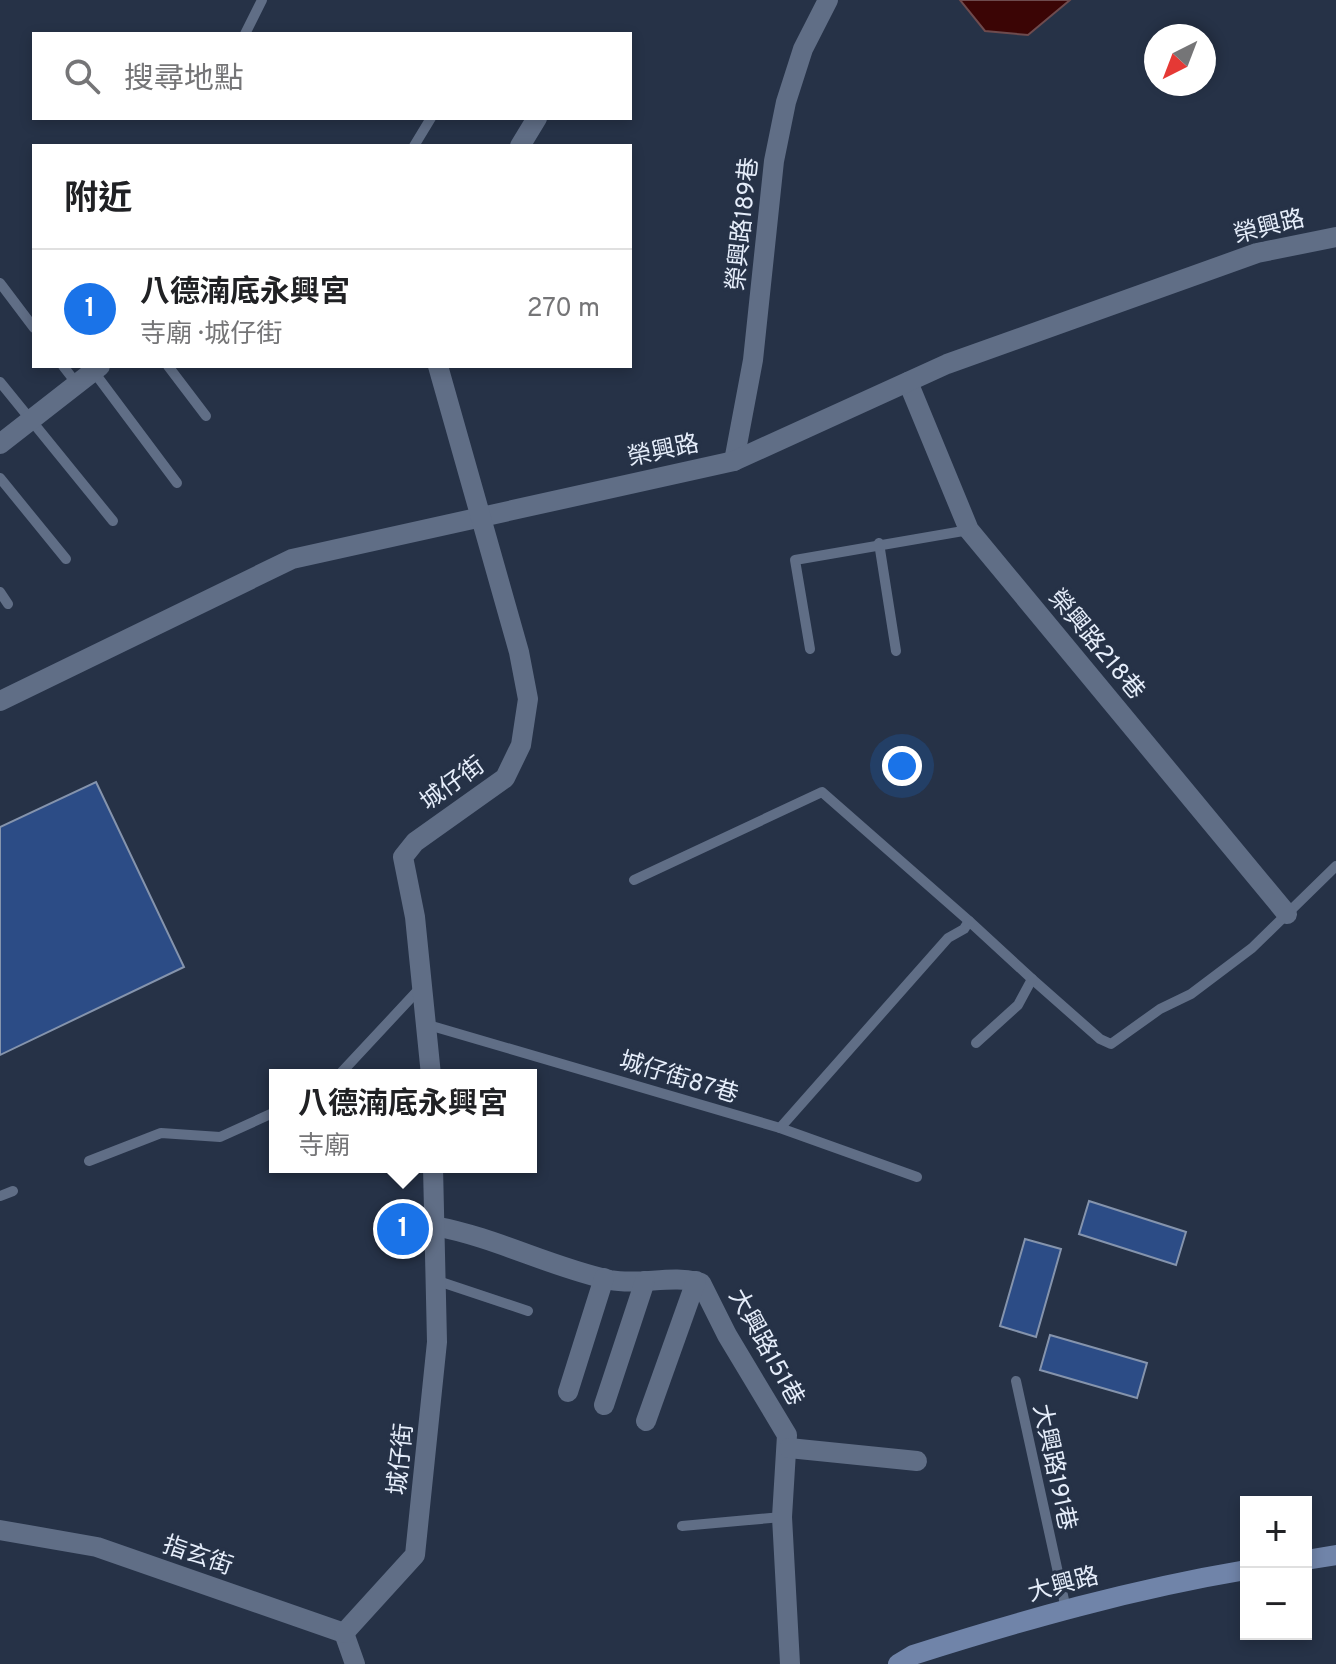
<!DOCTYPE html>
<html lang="zh-TW">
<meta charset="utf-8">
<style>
:root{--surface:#fff;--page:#f6f6f6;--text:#202124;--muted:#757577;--line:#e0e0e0;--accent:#1a73e8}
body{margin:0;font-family:Overpass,"Noto Sans TC",sans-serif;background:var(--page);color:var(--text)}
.controls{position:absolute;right:24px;bottom:24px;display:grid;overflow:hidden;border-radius:0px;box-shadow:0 4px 12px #0003}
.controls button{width:72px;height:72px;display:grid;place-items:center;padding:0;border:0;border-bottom:2px solid var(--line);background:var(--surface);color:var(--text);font:40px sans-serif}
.compass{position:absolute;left:1144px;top:24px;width:72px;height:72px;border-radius:50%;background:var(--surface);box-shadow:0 4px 12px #0003;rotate:222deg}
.you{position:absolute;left:902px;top:766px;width:28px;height:28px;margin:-20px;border:6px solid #fff;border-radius:50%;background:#1a73e8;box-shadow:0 0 0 12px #1a73e833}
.badge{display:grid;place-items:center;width:52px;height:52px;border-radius:50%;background:var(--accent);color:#fff;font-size:26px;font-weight:700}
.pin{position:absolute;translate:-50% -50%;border:4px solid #fff;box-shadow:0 2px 8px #0006}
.popup{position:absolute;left:269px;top:1069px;width:268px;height:104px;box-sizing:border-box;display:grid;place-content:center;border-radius:0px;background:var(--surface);filter:drop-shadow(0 2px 6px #0005);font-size:26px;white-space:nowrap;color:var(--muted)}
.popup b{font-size:30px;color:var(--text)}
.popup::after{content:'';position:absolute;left:50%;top:100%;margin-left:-16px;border:16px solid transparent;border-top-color:var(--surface)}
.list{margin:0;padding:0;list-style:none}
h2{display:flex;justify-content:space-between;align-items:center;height:104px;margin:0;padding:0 32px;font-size:34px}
h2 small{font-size:26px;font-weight:400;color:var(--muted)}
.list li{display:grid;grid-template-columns:52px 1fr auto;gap:24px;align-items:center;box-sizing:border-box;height:120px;padding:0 32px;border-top:2px solid var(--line)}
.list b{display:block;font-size:30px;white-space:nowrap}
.list p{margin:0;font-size:26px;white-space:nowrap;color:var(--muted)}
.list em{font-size:26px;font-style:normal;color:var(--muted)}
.icon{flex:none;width:44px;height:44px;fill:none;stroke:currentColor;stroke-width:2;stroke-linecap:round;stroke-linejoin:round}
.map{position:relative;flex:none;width:1336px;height:1664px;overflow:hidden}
.search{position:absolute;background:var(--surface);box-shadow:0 4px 12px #0003;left:32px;top:32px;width:600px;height:88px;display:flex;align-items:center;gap:20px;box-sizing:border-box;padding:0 28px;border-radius:0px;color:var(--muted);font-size:30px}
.panel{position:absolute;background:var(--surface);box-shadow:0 4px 12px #0003;left:32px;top:144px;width:600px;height:224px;border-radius:0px}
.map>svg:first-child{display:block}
.water{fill:#3b0505;stroke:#6e4b4e;stroke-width:2}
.building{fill:#2c4c86;stroke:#8594ad;stroke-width:2}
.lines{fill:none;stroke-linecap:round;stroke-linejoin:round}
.lane{stroke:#606e86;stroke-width:10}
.street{stroke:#606e86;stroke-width:20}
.secondary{stroke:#7084a9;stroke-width:20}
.labels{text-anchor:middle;stroke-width:7;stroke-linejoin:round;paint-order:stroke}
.street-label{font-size:24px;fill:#e5edfa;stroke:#263247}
</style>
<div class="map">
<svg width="1336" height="1664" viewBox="0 0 1336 1664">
<rect width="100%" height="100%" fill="#263247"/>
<!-- water -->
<polygon class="water" points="960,0 1070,0 1028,35 985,31"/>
<!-- building -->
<g class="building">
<polygon points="96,782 184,967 0,1055 0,827"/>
<polygon points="1089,1201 1186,1232 1176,1265 1079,1234"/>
<polygon points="398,1209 422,1235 411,1246 406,1240 403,1243 383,1221"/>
<polygon points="1025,1239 1061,1249 1036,1337 1000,1326"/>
<polygon points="1050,1335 1147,1363 1137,1398 1040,1370"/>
</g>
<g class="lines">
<!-- lane -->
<g class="lane">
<polyline points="245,34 262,0"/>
<polyline points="414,146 431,118"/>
<polyline points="0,283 34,328"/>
<polyline points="63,366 77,384 97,376 177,483"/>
<polyline points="168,366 206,416"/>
<polyline points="0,382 113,521"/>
<polyline points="0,478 66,559"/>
<polyline points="879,543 896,651"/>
<polyline points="0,592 8,604"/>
<polyline points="810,649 795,560 969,530"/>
<polyline points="634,880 822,792 969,921"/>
<polyline points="1032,979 1100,1039 1111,1044 1160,1009 1191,994 1252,948 1336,866"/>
<polyline points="425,1024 780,1128 917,1177"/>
<polyline points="339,1075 422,986"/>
<polyline points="780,1128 948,938 964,929 969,921 1032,979 1018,1005 976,1043"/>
<polyline points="89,1161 161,1133 220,1137 275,1112"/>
<polyline points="0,1196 13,1191"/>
<polyline points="435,1280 528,1311"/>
<polyline points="1016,1381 1066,1609"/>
<polyline points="682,1526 782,1517"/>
</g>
<!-- street -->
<g class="street">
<polyline points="520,146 537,118"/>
<polyline points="908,382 969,530 1287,914"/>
<polyline points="0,444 100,366"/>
<polyline points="734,461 753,360 774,161 786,102 803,49 828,0"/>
<polyline points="0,701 292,559 734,461 947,364 1257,253 1336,237"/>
<polyline points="431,1075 415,917 403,857 415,842 505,778 521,745 528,699 519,652 438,366"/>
<path d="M434,1226C495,1237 550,1267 610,1280C641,1286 672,1274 701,1283L727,1335L787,1435L782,1517L790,1664"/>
<polyline points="568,1392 604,1278"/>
<polyline points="604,1405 645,1281"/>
<polyline points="646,1421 696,1281"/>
<polyline points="789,1448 917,1461"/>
<polyline points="0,1530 97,1547 344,1633 355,1664"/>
<polyline points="344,1633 415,1555 437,1342 433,1167"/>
</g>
<!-- secondary -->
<g class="secondary">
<polyline points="1306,1560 1336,1555"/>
<path d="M898,1664L913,1655C1023,1620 1133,1589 1246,1570"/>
</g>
</g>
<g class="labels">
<!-- street labels -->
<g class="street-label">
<text transform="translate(742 224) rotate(-84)" y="8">榮興路189巷</text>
<text transform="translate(1269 226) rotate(-14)" y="8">榮興路</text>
<text transform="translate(663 450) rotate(-12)" y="8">榮興路</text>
<text transform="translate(1097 644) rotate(50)" y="8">榮興路218巷</text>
<text transform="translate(452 783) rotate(-36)" y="8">城仔街</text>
<text transform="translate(679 1077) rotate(17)" y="8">城仔街87巷</text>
<text transform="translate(767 1347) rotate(61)" y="8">大興路151巷</text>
<text transform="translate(400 1459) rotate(-84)" y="8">城仔街</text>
<text transform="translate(1055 1467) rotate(78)" y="8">大興路191巷</text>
<text transform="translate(198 1555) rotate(19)" y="8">指玄街</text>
<text transform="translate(1063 1584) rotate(-15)" y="8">大興路</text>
</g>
</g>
</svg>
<div class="controls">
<button>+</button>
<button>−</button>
</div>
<svg class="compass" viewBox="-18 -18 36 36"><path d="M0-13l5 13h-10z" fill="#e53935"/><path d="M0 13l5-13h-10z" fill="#757577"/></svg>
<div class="you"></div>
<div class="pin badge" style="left:403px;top:1229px">1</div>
<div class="popup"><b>八德湳底永興宮</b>寺廟</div>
<div class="search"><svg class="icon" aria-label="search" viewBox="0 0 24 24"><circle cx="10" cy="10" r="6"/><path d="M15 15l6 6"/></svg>搜尋地點</div>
<section class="panel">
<h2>附近<small></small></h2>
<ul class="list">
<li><span class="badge">1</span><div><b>八德湳底永興宮</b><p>寺廟 · 城仔街</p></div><em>270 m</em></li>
</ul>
</section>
</div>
